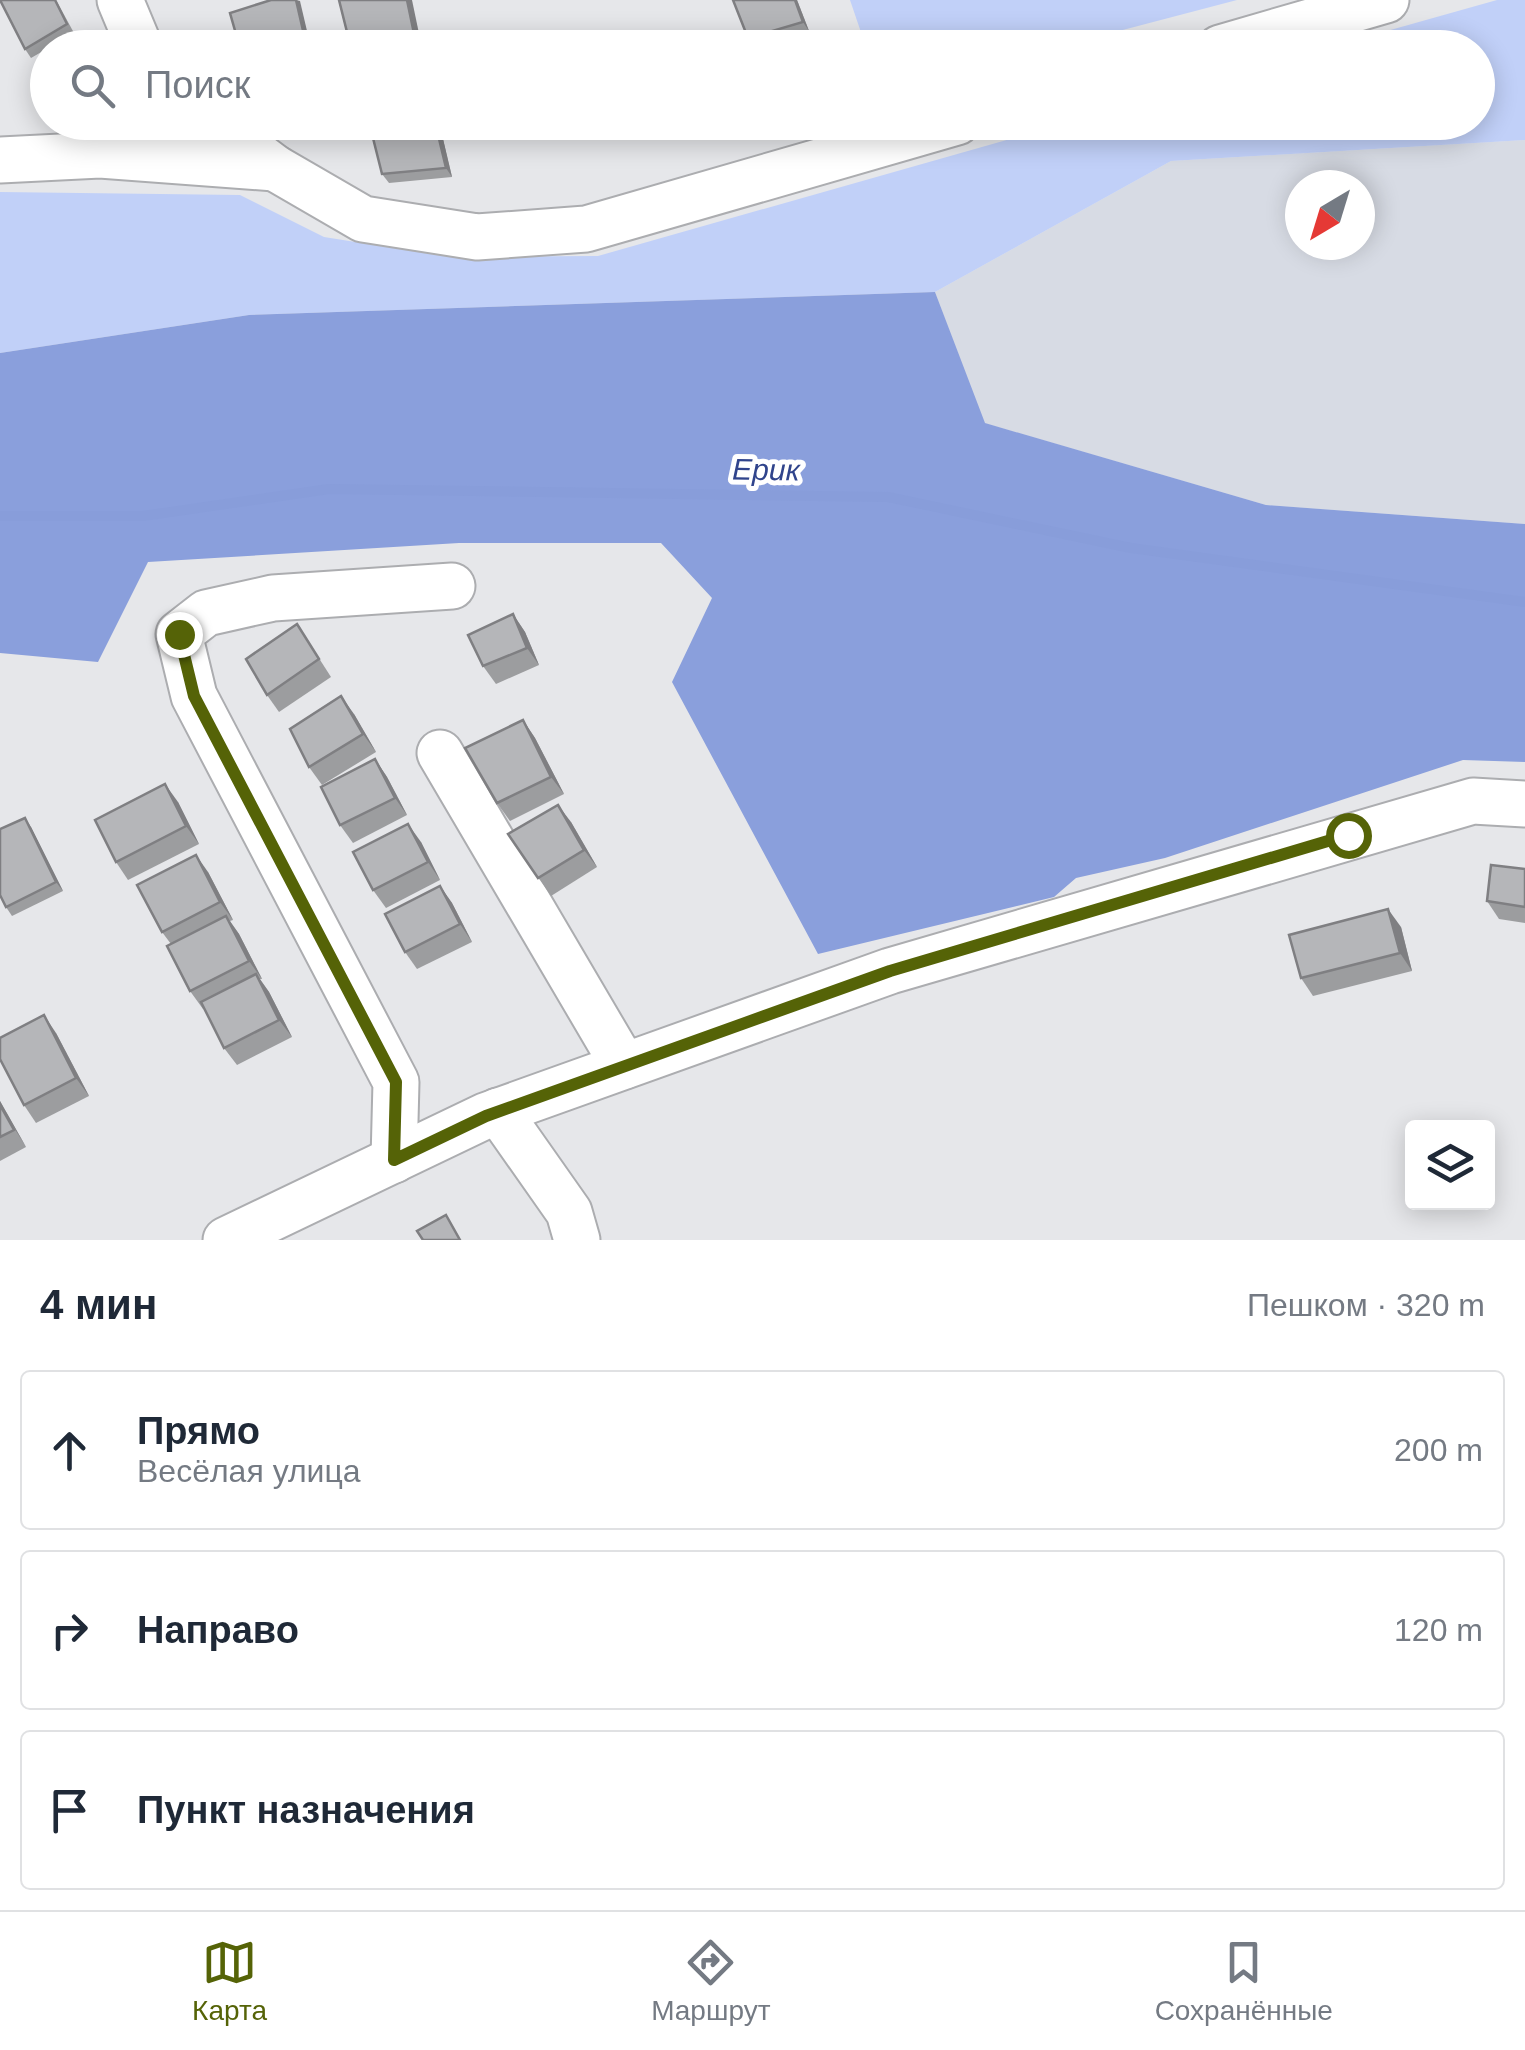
<!DOCTYPE html>
<html lang="ru">
<meta charset="utf-8">
<style>
:root{--surface:#fff;--page:#f2f2f3;--text:#1f2937;--muted:#747a83;--line:#e0e1e3;--accent:#556307}
body{margin:0;font-family:Helvetica,sans-serif;background:var(--page);color:var(--text)}
.controls{position:absolute;right:30px;bottom:30px;display:grid;overflow:hidden;border-radius:10px;box-shadow:0 5px 25px #0003}
.controls button{width:90px;height:90px;display:grid;place-items:center;padding:0;border:0;border-bottom:2px solid var(--line);background:var(--surface);color:var(--text);font:50px sans-serif}
.compass{position:absolute;left:1285px;top:170px;width:90px;height:90px;border-radius:50%;background:var(--surface);box-shadow:0 5px 25px #0003;rotate:218deg}
.stop{position:absolute;width:30px;height:30px;margin:-22px;border:8px solid #556307;border-radius:50%;background:#fff}
.stop.end{background:#556307;border-color:#fff;box-shadow:0 2px 10px #0008}
.list{margin:0;padding:0;list-style:none}
h2{display:flex;justify-content:space-between;align-items:center;height:130px;margin:0;padding:0 40px;font-size:42px}
h2 small{font-size:32px;font-weight:400;color:var(--muted)}
.list li{display:grid;grid-template-columns:65px 1fr auto;gap:30px;align-items:center;box-sizing:border-box;height:160px;margin:0 20px 20px;padding:0 20px;border:2px solid var(--line);border-radius:10px}
.list b{display:block;font-size:38px;white-space:nowrap}
.list p{margin:0;font-size:32px;white-space:nowrap;color:var(--muted)}
.list em{font-size:32px;font-style:normal;color:var(--muted)}
.icon{flex:none;width:55px;height:55px;fill:none;stroke:currentColor;stroke-width:2;stroke-linecap:round;stroke-linejoin:round}
.map{position:relative;flex:none;width:1525px;height:1240px;overflow:hidden}
.search{position:absolute;background:var(--surface);box-shadow:0 5px 25px #0003;left:30px;right:30px;top:30px;height:110px;display:flex;align-items:center;gap:25px;box-sizing:border-box;padding:0 35px;border-radius:55px;color:var(--muted);font-size:38px}
.sheet{height:670px;background:var(--surface)}
nav{display:flex;justify-content:space-around;align-items:center;box-sizing:border-box;height:140px;border-top:2px solid var(--line);background:var(--surface);font-size:28px;color:var(--muted)}
nav a{display:grid;justify-items:center;gap:5px}
nav .on{color:var(--accent)}
.map>svg:first-child{display:block}
.built{fill:#d7dbe4;fill-rule:evenodd}
.green{fill:#c1d0f8}
.forest{fill:#8a9fdc}
.lines{fill:none;stroke-linecap:round;stroke-linejoin:round}
.stream{stroke:#889dda;stroke-width:10}
.minor-casing{stroke:#acadb0;stroke-width:49}
.minor{stroke:#fff;stroke-width:45}
.wall{fill:#9c9d9f}
.shaded-wall{fill:#7f7f82}
.building{fill:#b5b6b9;stroke:#7f7f82;stroke-width:2.5}
.route{stroke:#556307;stroke-width:12}
.labels{text-anchor:middle;stroke-width:10;stroke-linejoin:round;paint-order:stroke}
.water-label{font-size:30px;font-style:italic;fill:#30448c;stroke:#fff}
</style>
<div class="map">
<svg width="1525" height="1240" viewBox="0 0 1525 1240">
<rect width="100%" height="100%" fill="#e6e7ea"/>
<!-- built -->
<path class="built" d="M1525,140V524L1266,505L984,423L935,292L1171,161ZM1300,185H1360V245H1300Z"/>
<!-- green -->
<g class="green">
<polygon points="850,0 1237,0 1058,47 866,47"/>
<polygon points="1497,0 1525,0 1525,140 1171,161 935,292 249,315 0,353 0,192 240,195 324,237 450,257 598,256 1066,123 1478,122 1478,48 1330,47"/>
</g>
<!-- forest -->
<polygon class="forest" points="935,292 985,423 1266,505 1525,524 1525,762 1463,760 1165,858 1076,878 1054,897 818,954 672,682 712,598 661,543 459,543 148,562 98,662 0,653 0,353 249,315"/>
<g class="lines">
<!-- stream -->
<polyline class="stream" points="0,516 143,516 329,489 888,497 1131,548 1525,602"/>
<!-- minor casing -->
<g class="minor-casing">
<g id="minor">
<polyline points="120,0 140,48"/>
<polyline points="1220,48 1386,0"/>
<polyline points="214,122 275,168 363,219 477,237 586,229 957,122"/>
<polyline points="0,160 100,155 275,168"/>
<polyline points="440,753 624,1066"/>
<polyline points="498,1111 569,1212 577,1240"/>
<polyline points="394,1160 396,1082 194,696 179,634 206,613 273,598 452,586"/>
<polyline points="226,1240 485,1116 890,971 1473,801 1525,804"/>
</g>
</g>
<!-- minor -->
<use href="#minor" class="minor"/>
</g>
<!-- wall -->
<g class="wall">
<polygon points="56,0 74,33 31,58 25,49"/>
<polygon points="797,0 809,31 754,47 748,38"/>
<polygon points="369,122 439,122 452,177 389,183 382,174"/>
<polygon points="513,614 525,632 539,665 496,684 483,666"/>
<polygon points="297,624 331,677 279,712 267,695"/>
<polygon points="354,714 376,752 322,785 309,767"/>
<polygon points="523,720 535,738 564,794 510,821 497,803"/>
<polygon points="375,759 387,777 407,815 353,843 340,825"/>
<polygon points="178,802 199,844 128,880 116,862"/>
<polygon points="571,822 597,867 551,896 508,834"/>
<polygon points="31,827 63,891 12,916 6,907"/>
<polygon points="421,842 440,880 386,908 373,890"/>
<polygon points="1525,869 1525,923 1499,919 1487,901"/>
<polygon points="208,872 233,920 230,921 239,934 262,979 260,979 269,992 292,1037 237,1065 224,1048 204,1008 203,1009 190,991 171,944 162,932"/>
<polygon points="440,886 452,903 472,942 417,969 405,952"/>
<polygon points="1401,927 1412,971 1313,996 1301,978"/>
<polygon points="56,1033 89,1096 36,1123 24,1105"/>
<polygon points="0,1101 26,1147 0,1161"/>
</g>
<!-- shaded-wall -->
<g class="shaded-wall">
<polygon points="296,0 300,1 311,48 307,48"/>
<polygon points="407,0 412,0 422,48 417,48"/>
<polygon points="795,0 797,0 809,31 803,22"/>
<polygon points="435,122 439,122 452,177 446,168"/>
<polygon points="513,614 525,632 539,665 527,648"/>
<polygon points="341,696 354,714 376,752 363,734"/>
<polygon points="523,720 535,738 564,794 551,777"/>
<polygon points="375,759 387,777 407,815 395,798"/>
<polygon points="165,784 178,802 199,844 186,826"/>
<polygon points="558,805 571,822 597,867 584,850"/>
<polygon points="25,818 31,827 63,891 56,882"/>
<polygon points="408,824 421,842 440,880 428,862"/>
<polygon points="196,855 208,872 233,920 220,902"/>
<polygon points="440,886 452,903 472,942 460,924"/>
<polygon points="1388,909 1401,927 1412,971 1400,953"/>
<polygon points="226,916 239,934 262,979 249,961"/>
<polygon points="256,974 269,992 292,1037 279,1020"/>
<polygon points="44,1015 56,1033 89,1096 76,1078"/>
<polygon points="0,1101 26,1147 0,1105"/>
</g>
<!-- building -->
<g class="building">
<polygon points="0,0 55,0 67,24 25,49"/>
<polygon points="271,0 296,0 307,48 240,48 230,13"/>
<polygon points="339,0 407,0 417,48 351,48"/>
<polygon points="733,0 795,0 803,22 748,38"/>
<polygon points="369,122 435,122 446,168 382,174"/>
<polygon points="513,614 527,648 483,666 468,635"/>
<polygon points="297,624 319,659 267,695 246,659"/>
<polygon points="341,696 363,734 309,767 290,729"/>
<polygon points="523,720 551,777 497,803 465,748"/>
<polygon points="375,759 395,798 340,825 321,787"/>
<polygon points="165,784 186,826 116,862 95,820"/>
<polygon points="558,805 584,850 538,878 508,834"/>
<polygon points="25,818 56,882 6,907 0,895 0,829"/>
<polygon points="408,824 428,862 373,890 353,852"/>
<polygon points="196,855 220,902 162,932 137,885"/>
<polygon points="1491,865 1525,869 1525,907 1487,901"/>
<polygon points="440,886 460,924 405,952 385,914"/>
<polygon points="1388,909 1400,953 1301,978 1289,935"/>
<polygon points="226,916 249,961 190,991 167,946"/>
<polygon points="256,974 279,1020 224,1048 201,1002"/>
<polygon points="44,1015 76,1078 24,1105 0,1059 0,1038"/>
<polygon points="0,1105 14,1130 0,1137"/>
<polygon points="446,1215 460,1240 423,1240 417,1231"/>
</g>
<g class="lines">
<!-- route -->
<polyline class="route" points="179,634 194,696 396,1082 394,1160 486,1116 890,971 1348,835"/>
</g>
<g class="labels">
<!-- water labels -->
<g class="water-label">
<text transform="translate(766 470) rotate(1)" y="10">Ерик</text>
</g>
</g>
</svg>
<div class="controls">
<button><svg class="icon" aria-label="layers" viewBox="0 0 24 24"><path d="M12 4l9 5-9 5-9-5zM3 14l9 5 9-5"/></svg></button>
</div>
<svg class="compass" viewBox="-18 -18 36 36"><path d="M0-13l5 13h-10z" fill="#e53935"/><path d="M0 13l5-13h-10z" fill="#747a83"/></svg>
<div class="stop" style="left:1348px;top:835px"></div>
<div class="stop end" style="left:179px;top:634px"></div>
<div class="search"><svg class="icon" aria-label="search" viewBox="0 0 24 24"><circle cx="10" cy="10" r="6"/><path d="M15 15l6 6"/></svg>Поиск</div>
</div>
<section class="sheet">
<h2>4 мин<small>Пешком · 320 m</small></h2>
<ul class="list">
<li><svg class="icon" aria-label="ahead" viewBox="0 0 24 24"><path d="M12 20V5M6 11l6-6 6 6"/></svg><div><b>Прямо</b><p>Весёлая улица</p></div><em>200 m</em></li>
<li><svg class="icon" aria-label="right" viewBox="0 0 24 24"><path d="M7 20v-9h11M14 6l5 5-5 5"/></svg><div><b>Направо</b></div><em>120 m</em></li>
<li><svg class="icon" aria-label="arrive" viewBox="0 0 24 24"><path d="M6 21V4h12l-3 4 3 4H6"/></svg><div><b>Пункт назначения</b></div></li>
</ul>
</section>
<nav>
<a class="on"><svg class="icon" aria-label="map" viewBox="0 0 24 24"><path d="M3 6l6-2 6 2 6-2v14l-6 2-6-2-6 2zM9 4v14M15 6v14"/></svg>Карта</a>
<a><svg class="icon" aria-label="directions" viewBox="0 0 24 24"><path d="M12 3l9 9-9 9-9-9zM9 14v-3h6M13 9l2 2-2 2"/></svg>Маршрут</a>
<a><svg class="icon" aria-label="saved" viewBox="0 0 24 24"><path d="M7 4h10v16l-5-4-5 4z"/></svg>Сохранённые</a>
</nav>
